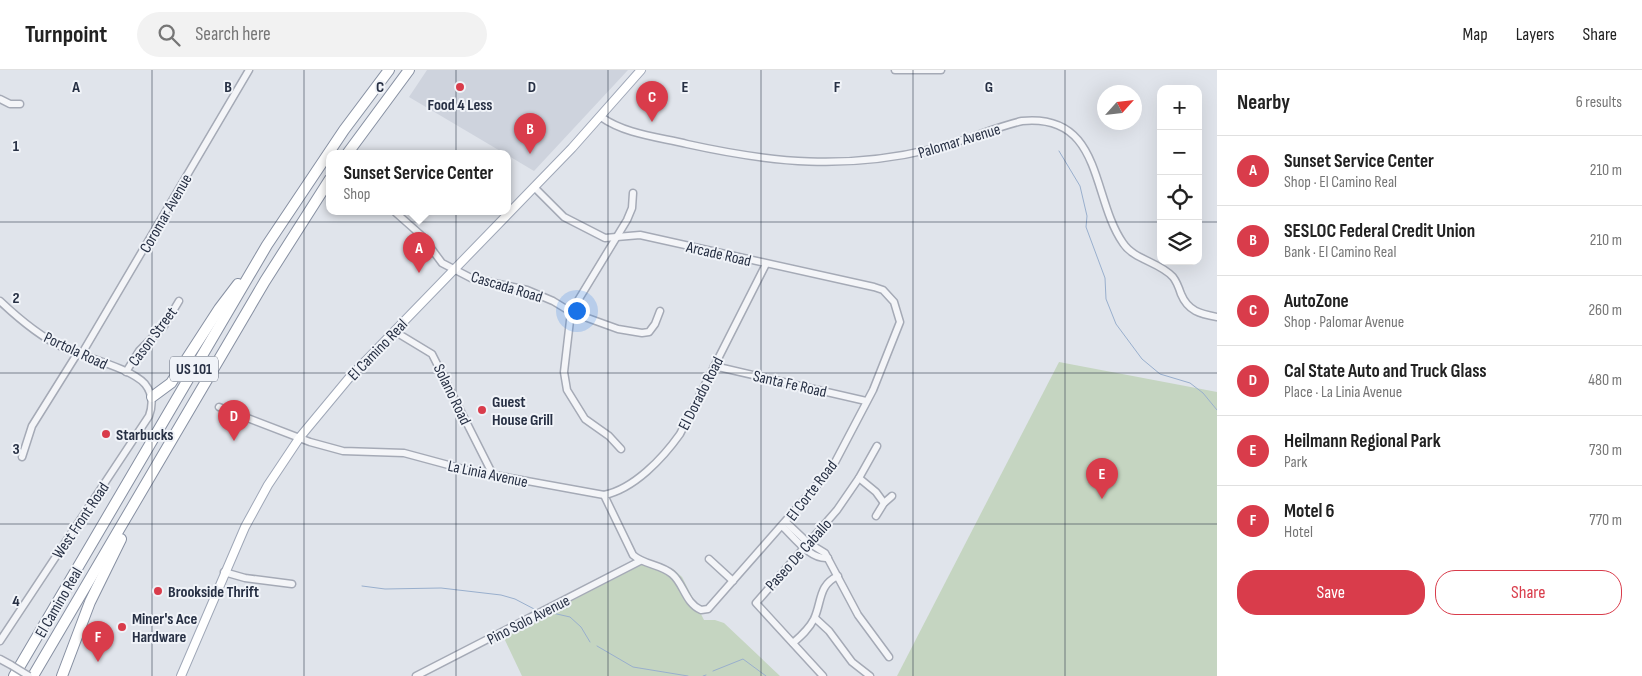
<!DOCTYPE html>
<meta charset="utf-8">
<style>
:root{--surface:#fff;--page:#f2f2f2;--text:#222;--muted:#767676;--line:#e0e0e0;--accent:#d93c4b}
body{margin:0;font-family:"Sofia Sans Condensed",sans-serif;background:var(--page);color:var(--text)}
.controls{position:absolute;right:15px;top:15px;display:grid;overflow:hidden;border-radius:10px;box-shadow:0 5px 20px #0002}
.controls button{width:45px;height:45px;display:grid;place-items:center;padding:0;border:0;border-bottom:1px solid var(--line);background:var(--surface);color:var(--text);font:25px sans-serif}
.compass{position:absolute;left:1097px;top:15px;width:45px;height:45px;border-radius:50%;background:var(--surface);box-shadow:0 5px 20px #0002;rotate:63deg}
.you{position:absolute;left:576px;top:240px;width:18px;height:18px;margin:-12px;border:4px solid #fff;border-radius:50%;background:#1a73e8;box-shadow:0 0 0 8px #1a73e833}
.badge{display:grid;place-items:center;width:32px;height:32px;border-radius:50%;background:var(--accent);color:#fff;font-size:16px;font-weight:700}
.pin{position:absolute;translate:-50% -41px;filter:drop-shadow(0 1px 2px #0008)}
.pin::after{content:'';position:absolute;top:26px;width:18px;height:15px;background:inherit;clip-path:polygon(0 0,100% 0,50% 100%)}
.popup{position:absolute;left:326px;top:80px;width:185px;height:65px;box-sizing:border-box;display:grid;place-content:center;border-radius:10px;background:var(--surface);filter:drop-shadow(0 1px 4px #0005);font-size:16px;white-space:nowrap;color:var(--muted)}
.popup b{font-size:19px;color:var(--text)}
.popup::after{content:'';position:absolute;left:50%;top:100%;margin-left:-10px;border:10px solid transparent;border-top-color:var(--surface)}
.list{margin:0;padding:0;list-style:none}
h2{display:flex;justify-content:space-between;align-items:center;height:65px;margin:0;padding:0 20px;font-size:21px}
h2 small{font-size:16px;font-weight:400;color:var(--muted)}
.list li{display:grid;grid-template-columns:32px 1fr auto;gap:15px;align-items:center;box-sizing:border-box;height:70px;padding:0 20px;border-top:1px solid var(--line)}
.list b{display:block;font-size:19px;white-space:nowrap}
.list p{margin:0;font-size:16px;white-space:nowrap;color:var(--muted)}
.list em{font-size:16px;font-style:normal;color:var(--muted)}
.actions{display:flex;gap:10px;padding:15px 20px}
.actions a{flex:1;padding:11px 0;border:1px solid var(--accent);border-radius:20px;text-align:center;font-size:18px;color:var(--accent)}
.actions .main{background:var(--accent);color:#fff}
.icon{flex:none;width:28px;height:28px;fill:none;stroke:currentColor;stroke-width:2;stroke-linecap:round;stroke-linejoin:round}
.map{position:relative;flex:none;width:1217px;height:606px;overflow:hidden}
header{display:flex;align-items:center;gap:30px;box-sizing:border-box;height:70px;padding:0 25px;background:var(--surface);border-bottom:1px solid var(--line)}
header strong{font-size:24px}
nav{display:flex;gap:28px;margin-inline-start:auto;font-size:18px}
.search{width:350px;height:45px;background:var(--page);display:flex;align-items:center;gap:12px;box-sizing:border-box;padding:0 18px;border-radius:28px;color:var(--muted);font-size:19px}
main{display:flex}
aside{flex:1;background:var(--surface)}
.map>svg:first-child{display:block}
.built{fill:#ced3dd}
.green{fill:#c5d5c1}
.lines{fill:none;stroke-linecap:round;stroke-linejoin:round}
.stream{stroke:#99afcd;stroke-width:1}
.minor-casing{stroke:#a5aab6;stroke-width:9}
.major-casing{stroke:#9fa7b7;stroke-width:10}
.highway-casing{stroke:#8790a2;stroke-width:12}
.minor{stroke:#f4f5f8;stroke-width:6}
.major{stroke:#fff;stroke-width:8}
.highway{stroke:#fff;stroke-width:10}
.minor-bridge-casing{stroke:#a5aab6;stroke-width:9;stroke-linecap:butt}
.minor-bridge{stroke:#f4f5f8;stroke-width:6}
.grid{fill:none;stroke:#273044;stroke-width:1;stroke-opacity:0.55}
.poi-dot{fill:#d93c4b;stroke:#f0f3f8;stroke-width:2}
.labels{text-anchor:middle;stroke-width:4;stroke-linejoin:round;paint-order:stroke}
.shield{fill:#f0f3f8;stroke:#636a7a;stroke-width:1}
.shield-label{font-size:15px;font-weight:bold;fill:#273044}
.poi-label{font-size:16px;font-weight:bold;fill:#273044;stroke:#f0f3f8;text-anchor:start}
.street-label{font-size:16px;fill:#273044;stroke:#f0f3f8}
.grid-label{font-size:16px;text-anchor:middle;font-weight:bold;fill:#273044;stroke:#f0f3f8;stroke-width:4;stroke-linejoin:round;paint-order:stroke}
</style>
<header>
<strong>Turnpoint</strong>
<div class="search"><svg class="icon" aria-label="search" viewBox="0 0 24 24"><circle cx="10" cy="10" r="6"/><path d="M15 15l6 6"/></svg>Search here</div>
<nav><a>Map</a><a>Layers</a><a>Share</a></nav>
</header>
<main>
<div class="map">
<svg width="1217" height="606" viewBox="0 0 1217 606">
<rect width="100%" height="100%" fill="#e0e4eb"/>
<!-- built -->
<polygon class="built" points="427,0 628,0 534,101 409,27"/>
<!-- green -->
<g class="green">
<polygon points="1059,292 1217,322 1217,606 897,606"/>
<polygon points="649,491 673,499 682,507 704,550 715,550 724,553 780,606 522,606 503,566"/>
</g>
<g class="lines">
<!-- stream -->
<g class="stream">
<polyline points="1059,81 1080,116 1087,146 1086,157 1105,208 1106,229 1116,254 1142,289 1160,304 1190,313 1203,323 1217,340"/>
<polyline points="362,516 385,519 441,518 501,525 515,529 536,540"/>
<polyline points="548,542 570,547 581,557 590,572"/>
<polyline points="597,576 633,597 688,606"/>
<polyline points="713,601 743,589 766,606"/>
<polyline points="703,606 706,605"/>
</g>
<!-- minor casing -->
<g class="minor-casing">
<g id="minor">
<polyline points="895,0 941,0"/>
<polyline points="0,29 10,34 20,34"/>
<path d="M601,47C625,64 658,67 687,74C773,93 845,100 932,79C963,72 992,58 1022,51C1103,43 1091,127 1123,173C1134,190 1160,192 1173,207C1177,212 1179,218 1181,224C1188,241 1200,244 1217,247"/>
<polyline points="395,142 422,166 442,193 471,208 527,220 553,231 571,242 618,259 642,263 649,262 655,254 660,241"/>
<path d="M0,231C18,248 39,266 62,277C83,287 131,298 145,314C153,324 153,335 149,346L0,571"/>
<polyline points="394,261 432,284 493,405"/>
<polyline points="81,285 249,0"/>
<polyline points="714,296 866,331"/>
<polyline points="126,302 139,281 164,256 179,231"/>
<path d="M219,337L310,372L343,381L404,383L467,400L604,425L633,485C644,495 660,494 672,504C684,514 685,533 701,540L708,539L832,398L873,320L900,252L894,232L883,220L874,217L640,165L605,168L564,147L534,117"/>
<polyline points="621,379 609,366 585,349 567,320 564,302 571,242 627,150 632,138 633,123"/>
<polyline points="22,387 32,356 77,284"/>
<polyline points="859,408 876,422 884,433"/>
<path d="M604,425C634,419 663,388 680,364L766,194"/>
<polyline points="876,446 884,433 892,426"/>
<polyline points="786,452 807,472 825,483 858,545 889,587"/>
<path d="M782,456C794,467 810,490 828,488"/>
<polyline points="709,489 733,511"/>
<polyline points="224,502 245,508 292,514"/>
<polyline points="815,548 829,561 852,592 870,606"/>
<path d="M793,573C801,566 809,559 814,549C822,532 818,515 838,506"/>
<polyline points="0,589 11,595"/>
<polyline points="416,606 640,491"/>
<polyline points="823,606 756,533 837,440 859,408 877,376"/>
</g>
</g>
<!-- major casing -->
<g class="major-casing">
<polyline id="major" points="181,606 245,457 268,415 300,367 349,308 572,78 641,0"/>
</g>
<!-- highway casing -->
<g class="highway-casing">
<g id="highway">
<polyline points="347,84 409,0"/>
<polyline points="152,327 171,313 219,239 238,214"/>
<polyline points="14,606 267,175 344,60 389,0"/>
<polyline points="33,606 265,211 330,109"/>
<polyline points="62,606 90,532 121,469"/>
</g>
</g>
<!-- minor -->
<use href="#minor" class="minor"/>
<!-- major -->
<use href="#major" class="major"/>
<!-- highway -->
<use href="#highway" class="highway"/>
<!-- minor-bridge casing -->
<g class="minor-bridge-casing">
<polyline id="minor-bridge" points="11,595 29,606"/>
</g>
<!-- minor-bridge -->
<use href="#minor-bridge" class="minor-bridge"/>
</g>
<!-- grid -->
<path class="grid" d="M152,0V606M304,0V606M456,0V606M608,0V606M761,0V606M913,0V606M1065,0V606M0,152H1161M1198,152H1217M0,303H1217M0,454H1217"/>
<!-- markers -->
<g class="poi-dot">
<circle cx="460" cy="17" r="5"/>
<circle cx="482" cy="340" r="5"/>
<circle cx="106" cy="364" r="5"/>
<circle cx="158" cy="521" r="5"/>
<circle cx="122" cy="557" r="5"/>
</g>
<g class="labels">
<!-- shield labels -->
<rect class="shield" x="170" y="286.5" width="48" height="25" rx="4"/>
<g class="shield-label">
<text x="194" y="304">US 101</text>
</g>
<!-- poi labels -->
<g class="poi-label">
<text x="460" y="40" text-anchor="middle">Food 4 Less</text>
<text x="492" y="337">Guest<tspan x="492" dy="18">House Grill</tspan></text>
<text x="116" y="370">Starbucks</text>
<text x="168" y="527">Brookside Thrift</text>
<text x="132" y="554">Miner's Ace<tspan x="132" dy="18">Hardware</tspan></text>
</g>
<!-- street labels -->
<g class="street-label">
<text transform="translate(959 70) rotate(-17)" y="6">Palomar Avenue</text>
<text transform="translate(165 143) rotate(-60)" y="6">Coromar Avenue</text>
<text transform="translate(719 183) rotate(13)" y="6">Arcade Road</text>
<text transform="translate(507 216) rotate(17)" y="6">Cascada Road</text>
<text transform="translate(152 266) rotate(-53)" y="6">Cason Street</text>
<text transform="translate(377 279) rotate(-46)" y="6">El Camino Real</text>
<text transform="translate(76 280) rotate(25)" y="6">Portola Road</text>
<text transform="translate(790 313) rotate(13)" y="6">Santa Fe Road</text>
<text transform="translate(700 323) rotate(-63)" y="6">El Dorado Road</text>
<text transform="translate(453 324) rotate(64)" y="6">Solano Road</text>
<text transform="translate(488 403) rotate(12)" y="6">La Linia Avenue</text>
<text transform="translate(811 420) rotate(-52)" y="6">El Corte Road</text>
<text transform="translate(80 450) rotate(-56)" y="6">West Front Road</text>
<text transform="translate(798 484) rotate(-48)" y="6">Paseo De Caballo</text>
<text transform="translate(58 532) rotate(-60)" y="6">El Camino Real</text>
<text transform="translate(528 549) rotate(-27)" y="6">Pino Solo Avenue</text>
</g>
</g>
<g class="grid-label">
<text x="76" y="22">A</text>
<text x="228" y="22">B</text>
<text x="380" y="22">C</text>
<text x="532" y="22">D</text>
<text x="685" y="22">E</text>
<text x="837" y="22">F</text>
<text x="989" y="22">G</text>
<text x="16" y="81">1</text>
<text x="16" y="233">2</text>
<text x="16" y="384">3</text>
<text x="16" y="536">4</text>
</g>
</svg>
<div class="controls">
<button>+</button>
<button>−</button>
<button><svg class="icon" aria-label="locate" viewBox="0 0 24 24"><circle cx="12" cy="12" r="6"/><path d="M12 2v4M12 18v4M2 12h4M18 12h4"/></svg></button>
<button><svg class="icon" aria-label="layers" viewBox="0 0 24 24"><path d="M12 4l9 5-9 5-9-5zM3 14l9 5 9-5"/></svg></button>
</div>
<svg class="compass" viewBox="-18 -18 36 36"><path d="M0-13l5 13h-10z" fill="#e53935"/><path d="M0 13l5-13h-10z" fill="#767676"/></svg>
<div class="you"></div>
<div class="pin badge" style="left:419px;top:203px">A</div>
<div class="popup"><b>Sunset Service Center</b>Shop</div>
<div class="pin badge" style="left:530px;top:84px">B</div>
<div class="pin badge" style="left:652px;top:52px">C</div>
<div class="pin badge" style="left:234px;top:371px">D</div>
<div class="pin badge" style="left:1102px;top:429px">E</div>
<div class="pin badge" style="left:98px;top:592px">F</div>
</div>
<aside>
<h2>Nearby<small>6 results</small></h2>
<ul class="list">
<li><span class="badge">A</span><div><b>Sunset Service Center</b><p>Shop · El Camino Real</p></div><em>210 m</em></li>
<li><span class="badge">B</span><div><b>SESLOC Federal Credit Union</b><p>Bank · El Camino Real</p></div><em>210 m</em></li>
<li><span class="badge">C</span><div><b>AutoZone</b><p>Shop · Palomar Avenue</p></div><em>260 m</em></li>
<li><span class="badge">D</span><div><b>Cal State Auto and Truck Glass</b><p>Place · La Linia Avenue</p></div><em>480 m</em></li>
<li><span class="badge">E</span><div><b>Heilmann Regional Park</b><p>Park</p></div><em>730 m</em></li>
<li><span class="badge">F</span><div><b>Motel 6</b><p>Hotel</p></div><em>770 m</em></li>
</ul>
<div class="actions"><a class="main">Save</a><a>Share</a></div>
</aside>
</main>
